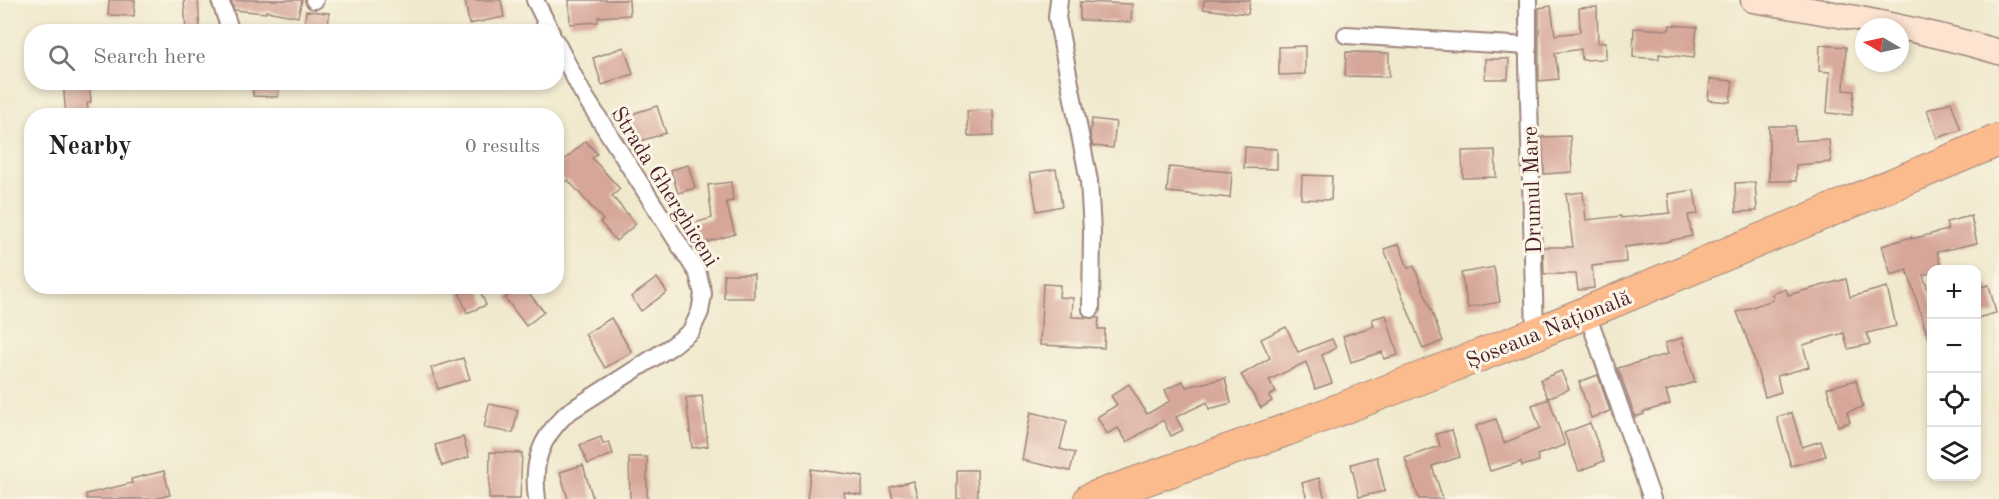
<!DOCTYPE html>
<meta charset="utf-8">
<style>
:root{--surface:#fff;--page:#f2f2f2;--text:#202124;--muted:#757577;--line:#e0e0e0}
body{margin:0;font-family:"Old Standard TT",serif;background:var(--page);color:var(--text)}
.controls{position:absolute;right:18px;bottom:18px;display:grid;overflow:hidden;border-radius:12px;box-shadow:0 3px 9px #0003}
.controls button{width:54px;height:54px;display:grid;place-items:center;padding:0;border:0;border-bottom:2px solid var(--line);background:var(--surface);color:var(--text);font:30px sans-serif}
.compass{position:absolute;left:1855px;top:18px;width:54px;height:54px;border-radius:50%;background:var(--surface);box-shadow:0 3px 9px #0003;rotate:279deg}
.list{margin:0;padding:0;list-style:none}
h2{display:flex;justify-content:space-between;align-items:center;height:78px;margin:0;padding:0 24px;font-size:26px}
h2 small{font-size:20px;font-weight:400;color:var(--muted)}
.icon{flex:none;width:33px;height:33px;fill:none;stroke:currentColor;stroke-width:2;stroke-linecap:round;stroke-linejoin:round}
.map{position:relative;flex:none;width:1999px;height:499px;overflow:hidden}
.search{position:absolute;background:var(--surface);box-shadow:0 3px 9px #0003;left:24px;top:24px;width:540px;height:66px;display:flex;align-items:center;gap:15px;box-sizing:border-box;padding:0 21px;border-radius:24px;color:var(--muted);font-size:22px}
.panel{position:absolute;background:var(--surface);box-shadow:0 3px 9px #0003;left:24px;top:108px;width:540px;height:186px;border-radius:24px}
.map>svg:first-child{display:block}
.building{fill:#d6a699}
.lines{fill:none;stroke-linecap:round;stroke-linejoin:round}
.street-casing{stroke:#9d847c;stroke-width:20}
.secondary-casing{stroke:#9d847c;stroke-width:27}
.highway-casing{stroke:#9d847c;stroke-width:34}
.street{stroke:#fff;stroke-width:16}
.secondary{stroke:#fde4d1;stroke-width:24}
.highway{stroke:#fbbb8c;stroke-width:32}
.labels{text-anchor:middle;stroke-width:6;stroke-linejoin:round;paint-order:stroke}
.street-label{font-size:22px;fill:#4a1f2b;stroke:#fcf5e5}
</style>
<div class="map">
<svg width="1999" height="499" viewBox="0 0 1999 499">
<rect width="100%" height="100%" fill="#fcf5e5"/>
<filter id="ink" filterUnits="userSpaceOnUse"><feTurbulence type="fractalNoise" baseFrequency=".0167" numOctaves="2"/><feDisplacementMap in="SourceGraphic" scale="12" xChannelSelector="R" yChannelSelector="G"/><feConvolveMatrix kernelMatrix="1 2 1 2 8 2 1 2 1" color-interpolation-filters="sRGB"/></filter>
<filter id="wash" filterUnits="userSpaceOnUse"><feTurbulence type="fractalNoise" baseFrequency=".008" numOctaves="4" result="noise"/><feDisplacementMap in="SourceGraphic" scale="24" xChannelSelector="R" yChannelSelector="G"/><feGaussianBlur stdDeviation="1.35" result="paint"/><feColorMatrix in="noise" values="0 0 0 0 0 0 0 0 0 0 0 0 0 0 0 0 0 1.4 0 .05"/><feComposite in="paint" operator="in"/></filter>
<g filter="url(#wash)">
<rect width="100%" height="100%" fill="#f0e9cd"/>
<g id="blocks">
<!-- building -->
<g class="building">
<polygon points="109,0 135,0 134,16 108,15"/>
<polygon points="184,0 198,0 200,32 186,32"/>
<polygon points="231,0 302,0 298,17 266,11 266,13 234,10"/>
<polygon points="465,0 501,0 504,17 469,24"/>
<polygon points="569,0 629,0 630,15 598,17 598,22 570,24"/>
<polygon points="1204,0 1250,0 1248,14 1203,9"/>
<polygon points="1080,2 1132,4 1131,22 1080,20"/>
<polygon points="1551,6 1555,35 1580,32 1579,8 1597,7 1598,43 1606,42 1606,59 1582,60 1581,49 1555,53 1559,79 1539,81 1539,8"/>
<polygon points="306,11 329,13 328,32 304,32"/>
<polygon points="1670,25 1697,27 1694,58 1659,54 1659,59 1633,57 1634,28 1669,30"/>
<polygon points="1820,45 1846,47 1844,90 1854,91 1852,115 1827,113 1830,72 1819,71"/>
<polygon points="1305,46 1305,74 1279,75 1279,47"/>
<polygon points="624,47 633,74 602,85 593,58"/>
<polygon points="1346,52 1389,53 1389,77 1345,76"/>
<polygon points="1485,59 1509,59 1508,79 1485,79"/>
<polygon points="1710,79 1733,81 1730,102 1708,100"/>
<polygon points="63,82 89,82 91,102 87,103 89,116 66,116"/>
<polygon points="253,82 279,82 278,97 253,96"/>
<polygon points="1951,102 1961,130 1937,138 1927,110"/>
<polygon points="657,106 666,133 634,143 625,116"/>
<polygon points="993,110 994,135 968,136 967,111"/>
<polygon points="1092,119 1116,122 1113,148 1093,146 1090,134"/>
<polygon points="1769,126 1795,126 1795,141 1829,139 1831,162 1796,165 1796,181 1769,181"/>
<polygon points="1570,136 1572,172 1544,174 1542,137"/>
<polygon points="586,141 597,154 592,158 620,189 612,196 636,224 616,241 600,222 603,220 568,180 565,182 556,172 556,167"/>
<polygon points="1245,147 1277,149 1277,169 1244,168"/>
<polygon points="1495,150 1496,177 1463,178 1462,151"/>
<polygon points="688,165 695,188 678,193 671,170"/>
<polygon points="1169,167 1232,172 1230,198 1167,192"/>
<polygon points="1056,169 1062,206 1037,211 1030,173"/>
<polygon points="1302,175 1332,176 1331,200 1301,199"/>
<polygon points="731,182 733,201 726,202 735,234 697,245 691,224 712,218 708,185"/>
<polygon points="1755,182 1757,211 1736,212 1735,183"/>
<polygon points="1694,190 1698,214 1688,215 1692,236 1664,242 1625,247 1626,262 1592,266 1594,288 1578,290 1576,274 1544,274 1543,247 1573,247 1566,194 1583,192 1586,220 1621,216 1621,218 1670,213 1668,194"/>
<polygon points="1971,216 1977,243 1937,252 1942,270 1932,270 1932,273 1923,275 1932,303 1932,337 1928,337 1907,270 1891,275 1882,246 1911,237 1911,239 1948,230 1946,222"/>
<polygon points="1399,244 1408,268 1414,266 1443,341 1423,349 1384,249"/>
<polygon points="1494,267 1500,302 1468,308 1461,273"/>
<rect x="724" y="274" width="30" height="24"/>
<polygon points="657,278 667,292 641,311 631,297"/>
<polygon points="1846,279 1850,297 1887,287 1896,326 1867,333 1870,344 1848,349 1844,333 1803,345 1809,367 1777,376 1781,392 1765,397 1752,352 1737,312 1773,300 1772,294 1786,289 1788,295"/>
<polygon points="1043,284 1060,285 1059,297 1073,298 1072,317 1099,318 1098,329 1105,329 1104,348 1040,345"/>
<polygon points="1989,285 1996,313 1977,318 1977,288"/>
<polygon points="472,286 478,286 486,305 467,313 459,292"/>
<polygon points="520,286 523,286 544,312 526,326 505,298"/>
<polygon points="1386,315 1398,355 1384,359 1382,352 1351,362 1343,336 1374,326 1372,319"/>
<polygon points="611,318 632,352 605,368 585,334"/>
<polygon points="1286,327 1298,352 1332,339 1336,348 1322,355 1332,383 1315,389 1306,362 1269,380 1276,392 1269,396 1272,401 1261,408 1241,375 1270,358 1261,339"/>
<polygon points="1682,338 1695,382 1666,391 1670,404 1643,412 1644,414 1635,417 1618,368 1668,354 1665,343"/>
<polygon points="463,358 470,379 438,389 431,368"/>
<polygon points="1561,371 1569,389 1548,398 1540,380"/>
<polygon points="1598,375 1610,411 1591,418 1579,382"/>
<polygon points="1225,378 1231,403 1209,409 1207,402 1176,417 1183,430 1171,436 1163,420 1127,442 1118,428 1107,434 1097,417 1117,405 1111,396 1129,384 1147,414 1170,401 1165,390 1183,381 1186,387"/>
<polygon points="1856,380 1863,407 1847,412 1850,422 1838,426 1827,388"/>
<polygon points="702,396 708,446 692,448 686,398"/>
<polygon points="1549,399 1565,445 1537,455 1539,461 1522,466 1521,462 1490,471 1476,426 1496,419 1504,443 1540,428 1532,405"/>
<polygon points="489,404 518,410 513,433 484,428"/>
<polygon points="1031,412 1067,421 1060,449 1075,453 1070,471 1022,460"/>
<polygon points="1792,413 1802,447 1821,441 1826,456 1791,466 1777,417"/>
<polygon points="1590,423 1604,461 1579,471 1564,433"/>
<polygon points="1452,430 1460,457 1432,466 1443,499 1419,499 1405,458 1440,446 1436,434"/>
<polygon points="463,437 469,457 442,466 435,445"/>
<polygon points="601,437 603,444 609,442 613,454 588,464 580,445"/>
<polygon points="490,452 522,453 520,499 489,499"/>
<polygon points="629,457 647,457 647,499 630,499"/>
<polygon points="1377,457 1385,491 1359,497 1351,464"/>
<polygon points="583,465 593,499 568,499 560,472"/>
<polygon points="811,469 863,476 861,495 844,492 845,499 807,499"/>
<polygon points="957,470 977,470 978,499 957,499"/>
<polygon points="164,471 170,495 154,499 87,499 86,494 132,483 131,479"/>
<polygon points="1319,478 1325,499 1307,499 1302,483"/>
<polygon points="913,481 918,499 893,499 890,487"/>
</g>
</g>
</g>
<g filter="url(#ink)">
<use href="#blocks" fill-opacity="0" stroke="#9d847c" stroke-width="1.5"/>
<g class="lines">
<!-- street casing -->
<g class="street-casing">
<g id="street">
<polyline points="220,0 231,32"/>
<polyline points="314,0 315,0"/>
<polyline points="535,0 551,32"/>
<polyline points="1059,0 1057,17 1089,181 1092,231 1091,309"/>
<polyline points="1528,0 1528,63 1535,334"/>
<polyline points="1346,35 1528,46"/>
<polyline points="1593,330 1652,499"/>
<path d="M537,499C532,462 540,439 567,413L672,346L691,331L700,312L703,294L698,274L582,92L556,42"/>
</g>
</g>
<!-- secondary casing -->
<g class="secondary-casing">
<path id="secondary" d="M1753,0C1836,14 1918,28 1999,52"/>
</g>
<!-- highway casing -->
<g class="highway-casing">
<polyline id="highway" points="1090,499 1286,430 1535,334 1999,140"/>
</g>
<!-- street -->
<use href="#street" class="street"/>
<!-- secondary -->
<use href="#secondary" class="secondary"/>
<!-- highway -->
<use href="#highway" class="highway"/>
</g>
</g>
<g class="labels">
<!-- street labels -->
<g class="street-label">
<text transform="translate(666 186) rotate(58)" y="8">Strada Gherghiceni</text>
<text transform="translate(1531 190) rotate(-92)" y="8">Drumul Mare</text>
<text transform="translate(1548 328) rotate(-22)" y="8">Șoseaua Națională</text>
</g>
</g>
</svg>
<div class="controls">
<button>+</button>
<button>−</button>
<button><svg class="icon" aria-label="locate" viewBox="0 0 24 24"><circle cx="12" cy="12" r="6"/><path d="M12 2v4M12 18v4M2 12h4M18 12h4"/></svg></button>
<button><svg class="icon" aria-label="layers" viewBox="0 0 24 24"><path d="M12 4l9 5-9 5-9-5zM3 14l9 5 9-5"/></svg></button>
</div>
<svg class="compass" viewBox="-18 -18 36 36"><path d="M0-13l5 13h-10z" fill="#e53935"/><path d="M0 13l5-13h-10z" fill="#757577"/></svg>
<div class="search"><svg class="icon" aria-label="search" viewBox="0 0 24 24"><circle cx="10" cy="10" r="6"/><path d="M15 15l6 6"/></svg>Search here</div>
<section class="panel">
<h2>Nearby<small>0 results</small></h2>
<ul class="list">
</ul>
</section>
</div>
